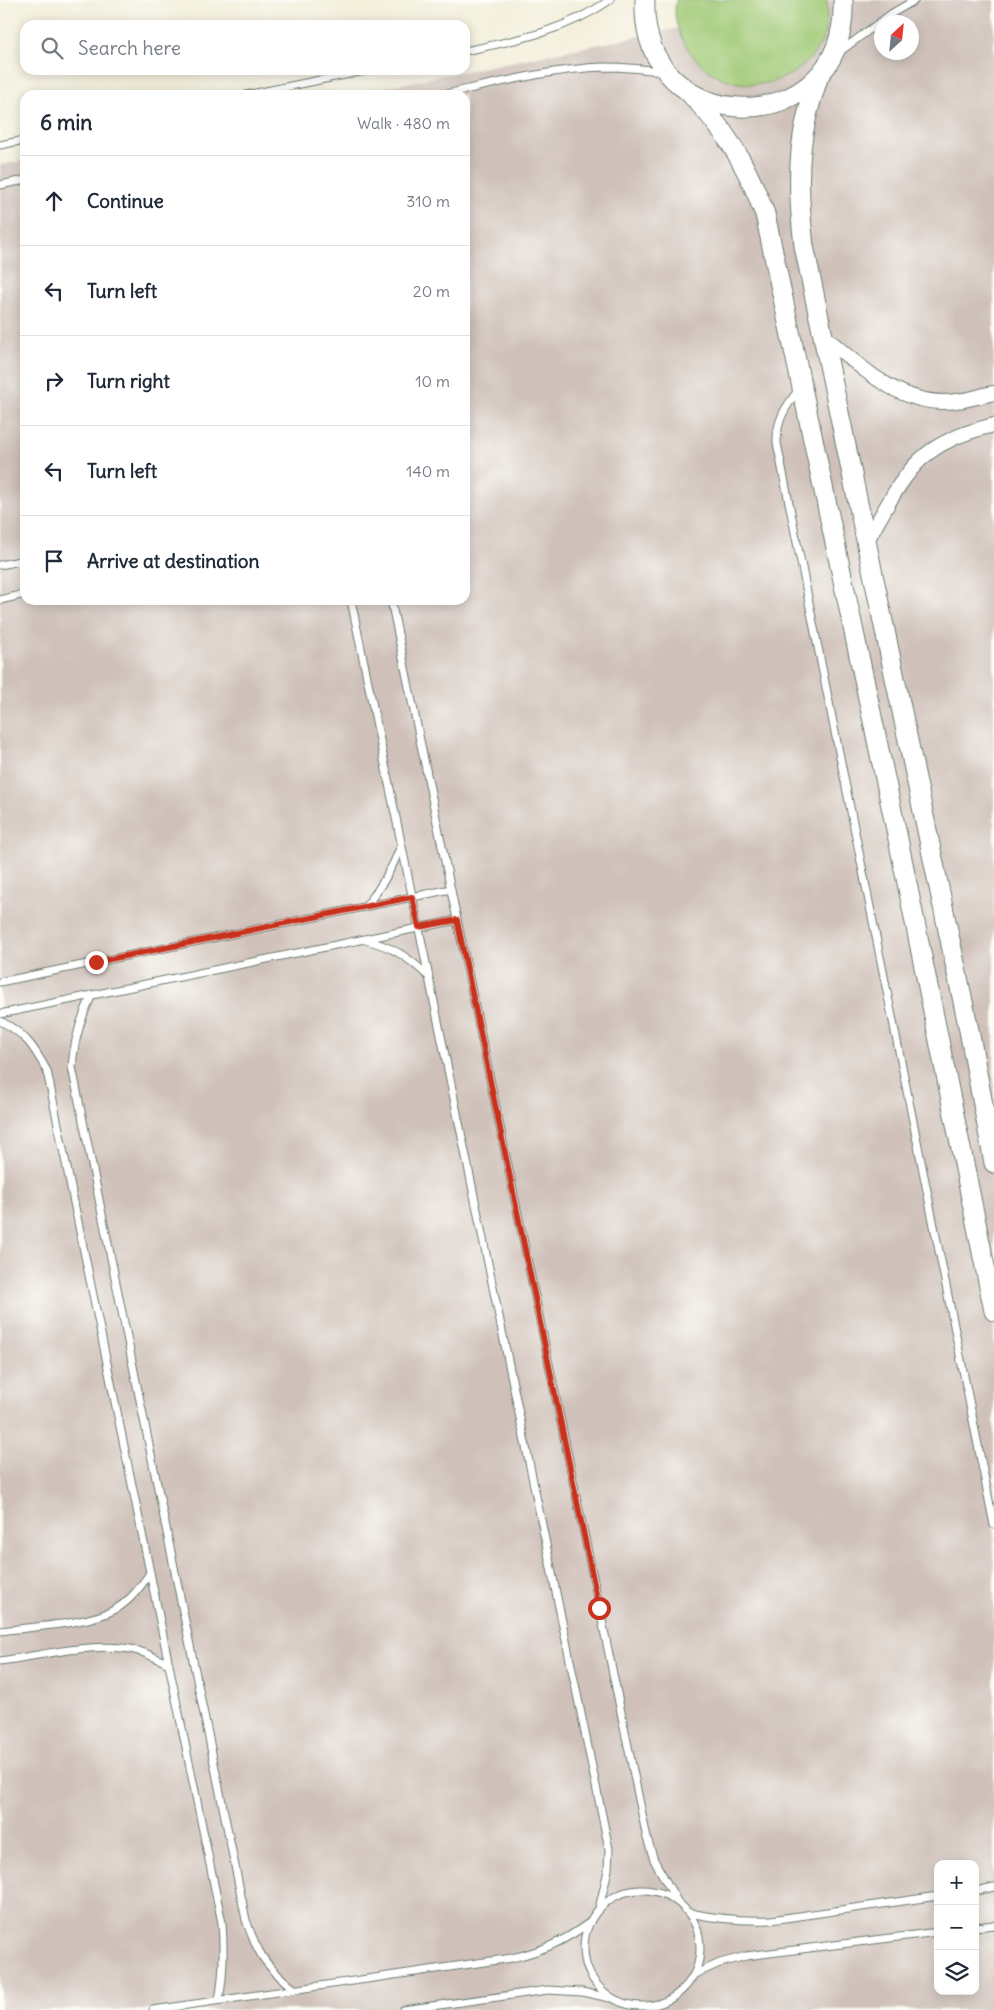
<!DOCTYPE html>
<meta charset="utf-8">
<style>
:root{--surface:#fff;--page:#f6f6f7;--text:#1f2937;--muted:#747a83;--line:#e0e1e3}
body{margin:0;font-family:Delius,sans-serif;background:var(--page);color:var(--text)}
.controls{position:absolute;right:15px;bottom:15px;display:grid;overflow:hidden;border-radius:10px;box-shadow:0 2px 12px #0003}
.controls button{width:45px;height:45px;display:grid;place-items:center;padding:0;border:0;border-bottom:1px solid var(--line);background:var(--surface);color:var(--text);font:25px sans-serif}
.compass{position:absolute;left:874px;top:15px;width:45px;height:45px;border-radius:50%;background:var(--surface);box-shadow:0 2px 12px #0003;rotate:27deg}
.stop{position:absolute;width:15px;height:15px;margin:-11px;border:4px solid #c8321e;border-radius:50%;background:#fff}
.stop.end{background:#c8321e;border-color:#fff;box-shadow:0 1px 5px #0008}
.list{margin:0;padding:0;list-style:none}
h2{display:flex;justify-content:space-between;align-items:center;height:65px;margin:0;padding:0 20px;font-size:21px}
h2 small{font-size:16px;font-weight:400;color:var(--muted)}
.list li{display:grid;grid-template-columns:32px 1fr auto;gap:15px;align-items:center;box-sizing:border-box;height:90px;padding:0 20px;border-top:1px solid var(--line)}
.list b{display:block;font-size:19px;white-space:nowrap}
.list em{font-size:16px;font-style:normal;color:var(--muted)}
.icon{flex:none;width:28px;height:28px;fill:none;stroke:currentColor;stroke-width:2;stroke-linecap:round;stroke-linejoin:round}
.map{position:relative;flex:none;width:994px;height:2010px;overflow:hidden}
.search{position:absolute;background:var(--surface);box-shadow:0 2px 12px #0003;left:20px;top:20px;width:450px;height:55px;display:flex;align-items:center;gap:12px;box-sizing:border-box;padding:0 18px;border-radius:15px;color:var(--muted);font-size:19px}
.panel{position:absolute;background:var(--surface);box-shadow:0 2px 12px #0003;left:20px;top:90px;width:450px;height:515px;border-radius:15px}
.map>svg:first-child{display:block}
.industrial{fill:#cfc1ba;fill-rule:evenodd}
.green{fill:#a0c976;stroke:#608355}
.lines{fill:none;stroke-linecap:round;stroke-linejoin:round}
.lane-casing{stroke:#697b6e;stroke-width:9}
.street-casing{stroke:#697b6e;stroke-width:16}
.secondary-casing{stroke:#697b6e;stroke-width:21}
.lane{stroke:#fff;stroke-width:7}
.street{stroke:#fff;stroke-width:14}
.secondary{stroke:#fff;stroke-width:19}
.route{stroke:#c8321e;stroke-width:6}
</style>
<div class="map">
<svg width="994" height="2010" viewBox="0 0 994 2010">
<rect width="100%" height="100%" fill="#fdfcf7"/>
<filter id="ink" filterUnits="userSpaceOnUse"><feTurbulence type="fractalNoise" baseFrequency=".02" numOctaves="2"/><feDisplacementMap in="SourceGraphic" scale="10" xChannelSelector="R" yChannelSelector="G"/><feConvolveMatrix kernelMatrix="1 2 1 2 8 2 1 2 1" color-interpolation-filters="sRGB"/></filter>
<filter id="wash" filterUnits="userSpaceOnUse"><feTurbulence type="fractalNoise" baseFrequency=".0096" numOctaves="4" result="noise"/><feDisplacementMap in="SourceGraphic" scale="20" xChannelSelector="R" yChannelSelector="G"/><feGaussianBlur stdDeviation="1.12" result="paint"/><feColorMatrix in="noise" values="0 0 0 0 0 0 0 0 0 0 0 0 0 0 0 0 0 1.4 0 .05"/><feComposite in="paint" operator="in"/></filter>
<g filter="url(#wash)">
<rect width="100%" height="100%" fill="#f3efdb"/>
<!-- industrial -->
<path class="industrial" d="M736,0H994V2010H0V165L25,160V600H465V95H346L739,16ZM882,22H912V52H882ZM938,1864H975V1991H938Z"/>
<!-- green -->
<path class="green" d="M676,0H827C828,15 827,31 820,45C789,98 714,97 685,44C677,31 673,15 676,0Z"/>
</g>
<g filter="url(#ink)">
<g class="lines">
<!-- lane casing -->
<g class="lane-casing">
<g id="lane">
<path d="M465,51C518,40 565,31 610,0"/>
<polyline points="838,53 891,14 915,0"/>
<polyline points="246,95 369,70"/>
<path d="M441,95C494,84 549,69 604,67C624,67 645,69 665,72"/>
<polyline points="0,145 25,140"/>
<polyline points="0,185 25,180"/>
<path d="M800,388C786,406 776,420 777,443L994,1525"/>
<polyline points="0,565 25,560"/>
<polyline points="0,600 25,594"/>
<polyline points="351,600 609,1849 608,1870 599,1909"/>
<polyline points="391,600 647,1838 654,1860 677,1901"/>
<path d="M365,907C381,888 392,869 401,846"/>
<path d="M365,940C393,947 407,956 428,976"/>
<polyline points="0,982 451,889"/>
<path d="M92,995C80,1019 74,1040 72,1067L246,1920C258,1955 265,1965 294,1989"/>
<polyline points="0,1014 457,920"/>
<path d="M0,1021C25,1033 34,1047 47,1071L222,1923C224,1950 224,1974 219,2000"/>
<path d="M0,1631C34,1626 87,1625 116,1609C131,1600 141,1586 150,1573"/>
<path d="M0,1661C37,1656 85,1644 122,1648C139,1649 154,1657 169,1664"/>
<circle cx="642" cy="1948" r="58"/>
<polyline points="975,1891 994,1887"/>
<path d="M690,1913C717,1919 742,1921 771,1920L938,1896"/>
<polyline points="975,1927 994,1925"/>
<polyline points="695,1974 720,1963 746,1956 938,1932"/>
<path d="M153,2010L512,1958C545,1950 562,1942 589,1923"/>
<polyline points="403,2010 548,1990 582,1992 610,1998"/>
</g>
</g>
<!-- street casing -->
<g class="street-casing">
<g id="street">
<path d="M822,334C859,366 903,409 956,401C969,400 982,395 994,393"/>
<path d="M866,542C905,476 913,444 994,425"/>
</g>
</g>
<!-- secondary casing -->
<g class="secondary-casing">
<g id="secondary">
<path d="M645,0C639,142 849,144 843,0"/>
<path d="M819,75C815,89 810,102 807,116C796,159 799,203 804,246L969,1030L994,1163"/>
<path d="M684,87C725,129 744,159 765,214L898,839L994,1311"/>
</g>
</g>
<!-- lane -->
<use href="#lane" class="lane"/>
<!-- street -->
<use href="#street" class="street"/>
<!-- secondary -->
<use href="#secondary" class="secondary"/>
</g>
</g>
<g class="lines" filter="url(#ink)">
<!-- route -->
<polyline class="route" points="96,962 412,897 419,927 457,920 599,1608"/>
</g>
</svg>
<div class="controls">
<button>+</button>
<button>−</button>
<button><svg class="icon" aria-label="layers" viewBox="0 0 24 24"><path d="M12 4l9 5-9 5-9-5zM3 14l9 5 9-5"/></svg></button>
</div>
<svg class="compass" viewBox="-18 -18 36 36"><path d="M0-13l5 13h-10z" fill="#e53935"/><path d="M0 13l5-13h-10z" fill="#747a83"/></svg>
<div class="stop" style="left:599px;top:1608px"></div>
<div class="stop end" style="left:96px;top:962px"></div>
<div class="search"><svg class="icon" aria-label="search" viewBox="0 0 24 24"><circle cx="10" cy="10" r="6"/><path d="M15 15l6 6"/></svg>Search here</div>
<section class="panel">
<h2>6 min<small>Walk · 480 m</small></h2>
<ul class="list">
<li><svg class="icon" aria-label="ahead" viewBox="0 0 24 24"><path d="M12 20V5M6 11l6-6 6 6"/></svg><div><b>Continue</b></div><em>310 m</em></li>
<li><svg class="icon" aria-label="left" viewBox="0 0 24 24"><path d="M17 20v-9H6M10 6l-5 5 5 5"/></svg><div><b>Turn left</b></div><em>20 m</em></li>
<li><svg class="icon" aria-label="right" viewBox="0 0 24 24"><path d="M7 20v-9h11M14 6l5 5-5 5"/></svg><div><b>Turn right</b></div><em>10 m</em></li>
<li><svg class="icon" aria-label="left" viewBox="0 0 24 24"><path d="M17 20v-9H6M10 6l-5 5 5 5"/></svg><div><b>Turn left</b></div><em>140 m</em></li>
<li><svg class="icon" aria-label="arrive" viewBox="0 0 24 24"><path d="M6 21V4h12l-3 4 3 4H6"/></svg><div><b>Arrive at destination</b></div></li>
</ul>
</section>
</div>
